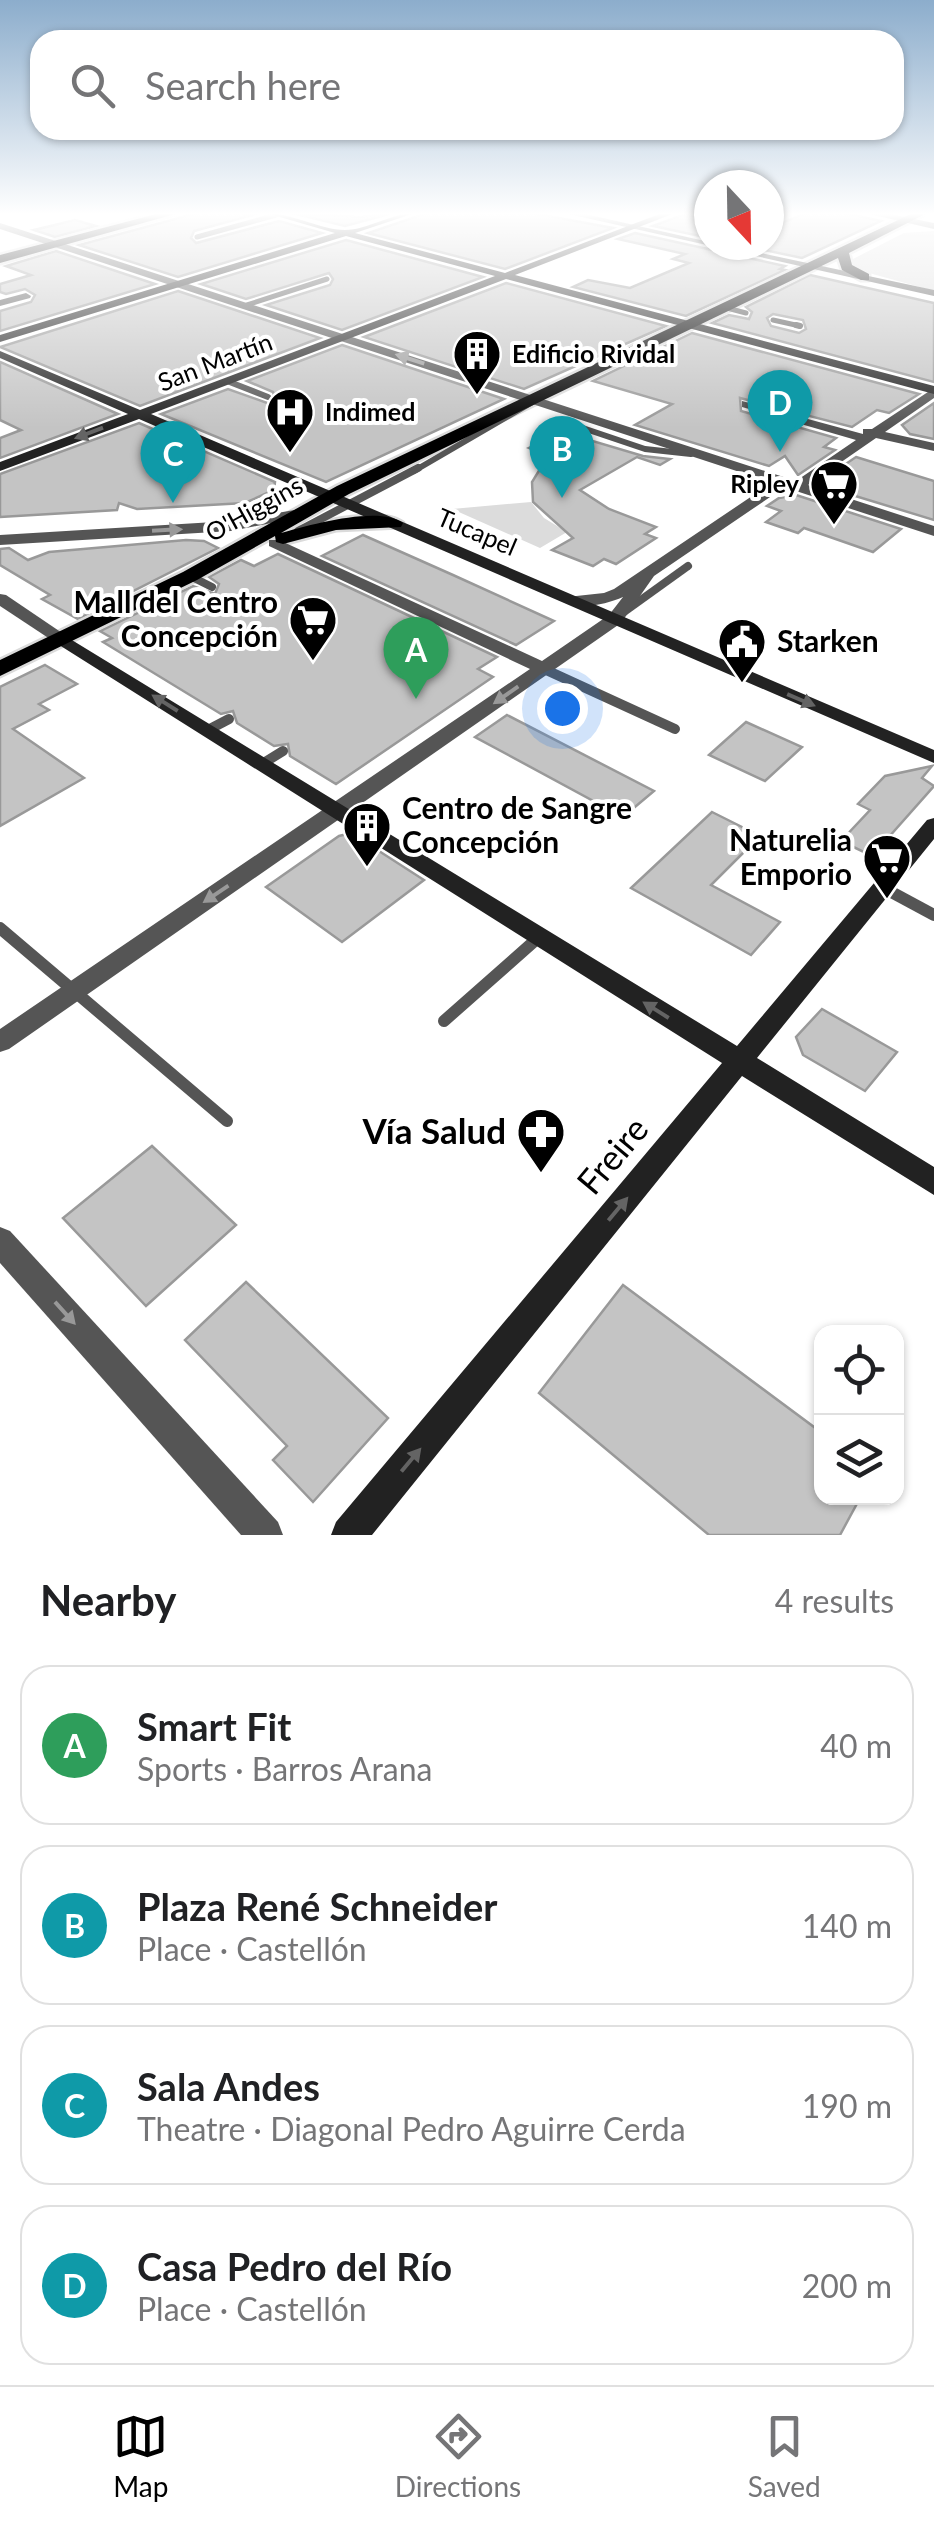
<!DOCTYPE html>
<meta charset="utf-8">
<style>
:root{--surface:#fff;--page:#f6f6f6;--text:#202124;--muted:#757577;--line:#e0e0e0;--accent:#000}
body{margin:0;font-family:Lato,sans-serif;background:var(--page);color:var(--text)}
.controls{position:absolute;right:30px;bottom:30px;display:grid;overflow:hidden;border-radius:20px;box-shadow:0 2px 8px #0004}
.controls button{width:90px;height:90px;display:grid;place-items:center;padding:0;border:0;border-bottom:2px solid var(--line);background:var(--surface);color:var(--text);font:50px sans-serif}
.compass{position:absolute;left:694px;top:170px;width:90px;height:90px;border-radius:50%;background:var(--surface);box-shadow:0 2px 8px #0004;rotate:158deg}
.you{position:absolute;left:562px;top:708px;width:35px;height:35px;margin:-25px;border:8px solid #fff;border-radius:50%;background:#1a73e8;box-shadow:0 0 0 15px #1a73e833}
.badge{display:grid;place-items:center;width:65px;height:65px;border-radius:50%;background:var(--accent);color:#fff;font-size:32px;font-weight:700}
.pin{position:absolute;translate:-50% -82px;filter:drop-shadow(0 2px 5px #0008)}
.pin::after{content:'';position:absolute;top:52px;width:35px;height:30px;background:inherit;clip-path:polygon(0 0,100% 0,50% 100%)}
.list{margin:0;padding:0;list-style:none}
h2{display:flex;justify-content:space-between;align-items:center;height:130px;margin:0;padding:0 40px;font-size:42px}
h2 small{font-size:32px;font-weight:400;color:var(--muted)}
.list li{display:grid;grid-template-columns:65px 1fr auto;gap:30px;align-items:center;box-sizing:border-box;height:160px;margin:0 20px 20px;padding:0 20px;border:2px solid var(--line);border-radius:30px}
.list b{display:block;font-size:38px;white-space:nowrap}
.list p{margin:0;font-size:32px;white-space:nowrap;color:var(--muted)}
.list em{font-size:32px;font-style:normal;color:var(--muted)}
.icon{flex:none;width:55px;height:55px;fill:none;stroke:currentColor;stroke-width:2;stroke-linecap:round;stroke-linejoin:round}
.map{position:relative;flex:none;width:934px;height:1535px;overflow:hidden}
.search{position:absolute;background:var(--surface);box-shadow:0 2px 8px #0004;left:30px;right:30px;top:30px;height:110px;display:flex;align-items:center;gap:25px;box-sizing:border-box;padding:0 35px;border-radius:30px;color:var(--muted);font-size:38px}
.sheet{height:850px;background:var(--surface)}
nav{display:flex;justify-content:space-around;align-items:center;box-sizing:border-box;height:140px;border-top:2px solid var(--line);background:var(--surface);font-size:28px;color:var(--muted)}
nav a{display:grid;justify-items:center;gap:5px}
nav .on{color:var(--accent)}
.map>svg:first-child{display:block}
.green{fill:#dcdcdc}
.building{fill:#c4c4c4;stroke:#999;stroke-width:2.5;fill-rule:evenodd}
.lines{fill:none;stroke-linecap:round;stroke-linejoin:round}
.primary-casing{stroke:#dbdbdb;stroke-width:5}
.lane-far4{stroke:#555;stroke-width:5}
.lane-far3{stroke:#555;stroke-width:6}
.lane-far2{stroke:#555;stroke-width:8}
.lane-far1{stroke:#555;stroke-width:10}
.lane{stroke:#555;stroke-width:12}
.street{fill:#555;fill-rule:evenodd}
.secondary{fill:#222;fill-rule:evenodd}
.primary{fill:#000;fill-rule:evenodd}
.oneway{fill:#999}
.oneway2{fill:#646464}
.labels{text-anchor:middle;stroke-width:8;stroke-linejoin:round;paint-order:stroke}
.far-poi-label{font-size:25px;font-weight:bold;fill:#000;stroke:#fff;text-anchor:start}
.far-street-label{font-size:25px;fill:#000;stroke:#fff}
.poi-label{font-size:30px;font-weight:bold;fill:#000;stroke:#fff;text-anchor:end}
.near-poi-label{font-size:35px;font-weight:bold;fill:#000;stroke:#fff;text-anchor:end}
.near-street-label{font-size:35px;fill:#000;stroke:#fff}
</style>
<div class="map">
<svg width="934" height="1535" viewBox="0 0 934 1535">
<rect width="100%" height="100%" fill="#fff"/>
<!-- green -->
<g class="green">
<polygon points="934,231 934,291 851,268 851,260 904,233"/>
<polygon points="531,502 544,518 567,532 540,548 452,509"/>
</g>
<!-- building -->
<g class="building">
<polygon points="197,213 259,213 194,231 191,238 196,243 279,221 322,233 178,277 79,245"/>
<polygon points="292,213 360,217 389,214 345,226"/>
<polygon points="427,213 532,213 613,228 505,269 368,233"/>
<polygon points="688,213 709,213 709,238 653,226"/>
<polygon points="806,213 845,213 881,221 802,258 741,245 769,245 769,228"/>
<polygon points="75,220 96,226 55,237 34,230"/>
<polygon points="635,233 785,266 780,269 785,270 686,316 573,287 588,280 630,288 689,263 673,259 685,254 618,239"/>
<polygon points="346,240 483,277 342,330 266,305 330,285 333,279 329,273 246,299 201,284"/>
<polygon points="56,251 155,284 0,331 0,311 31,302 35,295 25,289 6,294 0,292 0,284 31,275 6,266"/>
<path d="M810,275L934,303V382L712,323L729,315L749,319L752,312L746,307ZM773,314L803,320L806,329L799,333L771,326L767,318Z"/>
<polygon points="506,283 666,326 524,389 364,337"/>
<polygon points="178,291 320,338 140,406 0,347"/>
<polygon points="692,333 919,394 889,413 877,410 852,427 740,398 741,411 836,438 824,447 835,450 798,475 785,456 769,466 635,425 672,404 593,381"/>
<polygon points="342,345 504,399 326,482 161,414 228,389 270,404 275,399 273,392 247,381"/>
<polygon points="0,362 118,414 0,458 0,438 21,430 0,420"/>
<polygon points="934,403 934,439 910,434 902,425"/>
<polygon points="139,423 275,482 274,490 245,503 137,509 119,503 117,510 0,517 0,474"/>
<polygon points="554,436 568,440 576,436 643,456 670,459 660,465 637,457 580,490 609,509 656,527 645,534 656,538 616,564 604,559 593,566 552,550 573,538 533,502 532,482 548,456 529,448"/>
<polygon points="856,457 934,481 934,520 816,484"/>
<polygon points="796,495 901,529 873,552 804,528 798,533 766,522 781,511 767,506 779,498"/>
<polygon points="363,535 453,575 554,621 516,645 322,556"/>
<polygon points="186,540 204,541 218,548 78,619 42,599 50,595 0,565 0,549 9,548 28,560 49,552"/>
<polygon points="278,554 497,657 478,669 493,677 336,784 290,756 288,744 274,746 237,723 233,711 221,714 103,642 112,638 100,631 193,586 215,594 219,584 209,577 241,560 254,566"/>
<polygon points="45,665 77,684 39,704 49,710 13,729 84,778 0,826 0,687"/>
<polygon points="507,715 654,791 623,817 475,737"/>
<polygon points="746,722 802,747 765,781 709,755"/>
<polygon points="932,766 922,778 934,786 872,856 841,841 870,810 858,804 885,776"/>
<polygon points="712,812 760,836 711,885 780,922 751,955 631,888"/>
<polygon points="351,833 424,880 342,942 266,887 339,836"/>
<polygon points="822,1009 897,1052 865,1091 803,1055 796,1037"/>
<polygon points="152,1146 236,1225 146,1306 63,1218"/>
<polygon points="246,1282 388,1418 313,1502 273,1460 287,1446 185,1340"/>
<polygon points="623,1285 822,1433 822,1498 860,1498 840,1535 709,1535 539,1393"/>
</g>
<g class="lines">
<!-- primary casing -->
<g class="primary-casing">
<g id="primary">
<polygon points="160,213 179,213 0,263 0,255"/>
<path d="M913,213H927L849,253L852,265L869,274V280H861L842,270L838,258L349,494L281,533C309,525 380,505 403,523L401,527L336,530L283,544L276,542L275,536L197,580L0,676V660L183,572L337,486Z"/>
</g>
</g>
<!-- lane-far4 -->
<g class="lane-far4">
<polyline points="197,237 276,215"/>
<polyline points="247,305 327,279"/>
<polyline points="727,308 746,313"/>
<polyline points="773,320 800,326"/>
</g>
<!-- lane-far3 -->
<g class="lane-far3">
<polyline points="796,325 800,326"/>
<polyline points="227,381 268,397"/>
<polyline points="559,420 645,449 691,454"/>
<polyline points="414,471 536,400"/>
</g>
<!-- lane-far2 -->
<g class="lane-far2">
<polyline points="298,531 418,468"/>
<polyline points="190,576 212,587"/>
<polyline points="624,612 688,566"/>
</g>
<!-- lane-far1 -->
<g class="lane-far1">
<polyline points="544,669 675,729"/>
<polyline points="208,730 229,719"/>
<polyline points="262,764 283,751"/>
</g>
<!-- lane -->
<g class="lane">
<polyline points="882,887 934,915"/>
<polyline points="0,928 227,1121"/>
<polyline points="444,1021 539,937"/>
</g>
<!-- street -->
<g class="street">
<polygon points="564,213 581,213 709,242 709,245 723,245 934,290 934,296"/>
<polygon points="865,213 884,213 934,223 934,229"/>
<path d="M0,223L796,481L856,440L742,407V401L863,434V429H872L934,388V398L885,432L934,443V451L876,438L808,485L934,526V536L796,491L773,495L654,576L621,623L9,1049L0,1052V1029L530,669L269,546V540H279L542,661L609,615L623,597C607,604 579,611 565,601L567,597L604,593L614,589L764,488L779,485L0,229Z"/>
<polygon points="26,293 31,296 30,298 0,306 0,300"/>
<polygon points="306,508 313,512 311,515 231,531 0,545 0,535 231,521"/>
<polygon points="0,594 6,595 71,639 68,643 56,643 0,606"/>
<polygon points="0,1227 10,1231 278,1522 283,1535 241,1535 0,1263"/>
</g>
<!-- secondary -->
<g class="secondary">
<path d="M266,213C293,213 320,230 345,230C368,230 391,213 415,213L355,233L505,273L662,213H675L515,275L934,386V394L506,279L151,414L934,750V763L139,419L0,471V462L128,414L0,358V351L140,410L495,276L346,236L0,342V335L335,233Z"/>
<polygon points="62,634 737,1046 927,820 934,818 934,839 757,1058 934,1167 934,1195 742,1076 372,1535 331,1535 336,1522 722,1063 56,643 53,639 56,635"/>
</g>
<!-- primary -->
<use href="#primary" class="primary"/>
</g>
<!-- one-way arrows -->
<defs><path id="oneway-solid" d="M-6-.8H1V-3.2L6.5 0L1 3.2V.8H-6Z" transform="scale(2.5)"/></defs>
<g class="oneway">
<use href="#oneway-solid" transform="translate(410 359) rotate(-162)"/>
<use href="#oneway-solid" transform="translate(167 530) rotate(-3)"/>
<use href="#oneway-solid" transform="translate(506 695) rotate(145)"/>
<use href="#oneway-solid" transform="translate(216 894) rotate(146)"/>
<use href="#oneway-solid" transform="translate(65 1313) rotate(48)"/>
</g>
<g class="oneway2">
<use href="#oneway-solid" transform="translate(89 433) rotate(159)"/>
<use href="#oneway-solid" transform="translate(801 700) rotate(23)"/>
<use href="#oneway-solid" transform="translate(165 703) rotate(-148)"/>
<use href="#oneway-solid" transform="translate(656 1010) rotate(-148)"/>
<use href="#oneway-solid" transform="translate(618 1209) rotate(-50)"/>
<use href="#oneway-solid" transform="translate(411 1460) rotate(-50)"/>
</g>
<!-- sky -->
<linearGradient id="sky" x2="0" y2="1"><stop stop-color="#8cadcc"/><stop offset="0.5" stop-color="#fff"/><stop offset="1" stop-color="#fff" stop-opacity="0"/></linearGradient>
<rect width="934" height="428" fill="url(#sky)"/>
<!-- icons -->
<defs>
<g id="building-pin" transform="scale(2.5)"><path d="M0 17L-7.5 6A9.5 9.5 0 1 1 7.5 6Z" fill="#000" stroke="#fff"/><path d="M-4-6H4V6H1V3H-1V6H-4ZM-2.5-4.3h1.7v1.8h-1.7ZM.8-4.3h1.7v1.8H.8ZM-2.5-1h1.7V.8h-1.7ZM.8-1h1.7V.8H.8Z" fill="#fff"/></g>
<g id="hospital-pin" transform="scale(2.5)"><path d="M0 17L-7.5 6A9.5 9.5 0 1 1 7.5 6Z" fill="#000" stroke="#fff"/><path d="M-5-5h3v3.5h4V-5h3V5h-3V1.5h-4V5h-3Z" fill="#fff"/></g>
<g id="supermarket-pin" transform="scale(2.5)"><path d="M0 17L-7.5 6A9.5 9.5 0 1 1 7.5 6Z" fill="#000" stroke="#fff"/><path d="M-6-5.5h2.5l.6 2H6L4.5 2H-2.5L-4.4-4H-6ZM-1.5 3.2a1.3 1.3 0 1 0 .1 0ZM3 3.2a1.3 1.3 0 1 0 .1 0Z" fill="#fff"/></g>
<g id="civic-pin" transform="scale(2.5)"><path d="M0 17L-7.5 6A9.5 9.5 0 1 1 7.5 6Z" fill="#000" stroke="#fff"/><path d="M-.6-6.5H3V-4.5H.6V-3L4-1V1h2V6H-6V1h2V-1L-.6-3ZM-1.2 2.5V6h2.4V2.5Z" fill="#fff"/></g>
<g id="pharmacy-pin" transform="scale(2.5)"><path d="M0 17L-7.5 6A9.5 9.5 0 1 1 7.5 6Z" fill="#000" stroke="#fff"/><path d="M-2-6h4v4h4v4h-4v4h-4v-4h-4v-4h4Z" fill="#fff"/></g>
</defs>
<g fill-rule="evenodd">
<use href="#building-pin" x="477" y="354"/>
<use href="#hospital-pin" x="290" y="412"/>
<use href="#supermarket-pin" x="834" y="484"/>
<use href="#supermarket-pin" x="313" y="620"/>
<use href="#civic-pin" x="742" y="642"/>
<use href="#building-pin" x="367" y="826"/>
<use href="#supermarket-pin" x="887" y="858"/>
<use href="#pharmacy-pin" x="541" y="1132"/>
</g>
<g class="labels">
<!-- far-poi labels -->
<g class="far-poi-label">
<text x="512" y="363">Edificio Rividal</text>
<text x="325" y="421">Indimed</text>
<text x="799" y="493" text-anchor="end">Ripley</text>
</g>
<!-- far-street labels -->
<g class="far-street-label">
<text transform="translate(215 362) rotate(-21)" y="9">San Martín</text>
<text transform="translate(254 509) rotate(-29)" y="9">O'Higgins</text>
<text transform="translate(477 532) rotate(23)" y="9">Tucapel</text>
</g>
<!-- poi labels -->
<g class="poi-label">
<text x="278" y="613">Mall del Centro<tspan x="278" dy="34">Concepción</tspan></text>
<text x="777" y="652" text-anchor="start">Starken</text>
<text x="402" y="819" text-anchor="start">Centro de Sangre<tspan x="402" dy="34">Concepción</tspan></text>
<text x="852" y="851">Naturelia<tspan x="852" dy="34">Emporio</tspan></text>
</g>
<!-- near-poi labels -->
<g class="near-poi-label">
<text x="506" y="1144">Vía Salud</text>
</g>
<!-- near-street labels -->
<g class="near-street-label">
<text transform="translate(613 1156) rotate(-50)" y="12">Freire</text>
</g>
</g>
</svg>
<div class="controls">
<button><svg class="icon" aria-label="locate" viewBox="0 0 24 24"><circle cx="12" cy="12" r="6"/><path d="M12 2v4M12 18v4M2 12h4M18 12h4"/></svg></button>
<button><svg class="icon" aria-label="layers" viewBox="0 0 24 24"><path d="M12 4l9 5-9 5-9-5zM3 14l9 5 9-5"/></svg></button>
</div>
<svg class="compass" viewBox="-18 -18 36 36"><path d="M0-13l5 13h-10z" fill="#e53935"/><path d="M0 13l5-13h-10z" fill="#757577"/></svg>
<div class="you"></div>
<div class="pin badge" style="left:416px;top:699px;background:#2e9e5b">A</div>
<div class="pin badge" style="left:562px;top:498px;background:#0f9aa8">B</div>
<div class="pin badge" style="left:173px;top:503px;background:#0f9aa8">C</div>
<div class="pin badge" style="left:780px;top:452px;background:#0f9aa8">D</div>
<div class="search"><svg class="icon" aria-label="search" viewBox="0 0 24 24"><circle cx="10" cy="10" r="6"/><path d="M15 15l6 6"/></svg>Search here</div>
</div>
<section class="sheet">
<h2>Nearby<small>4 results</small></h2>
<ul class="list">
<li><span class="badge" style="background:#2e9e5b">A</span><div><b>Smart Fit</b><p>Sports · Barros Arana</p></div><em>40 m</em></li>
<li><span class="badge" style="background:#0f9aa8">B</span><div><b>Plaza René Schneider</b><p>Place · Castellón</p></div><em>140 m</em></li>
<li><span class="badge" style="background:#0f9aa8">C</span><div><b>Sala Andes</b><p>Theatre · Diagonal Pedro Aguirre Cerda</p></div><em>190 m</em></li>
<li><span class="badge" style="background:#0f9aa8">D</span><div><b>Casa Pedro del Río</b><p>Place · Castellón</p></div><em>200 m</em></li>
</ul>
</section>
<nav>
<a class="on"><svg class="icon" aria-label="map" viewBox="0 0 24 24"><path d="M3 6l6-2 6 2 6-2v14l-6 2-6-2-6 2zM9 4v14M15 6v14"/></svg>Map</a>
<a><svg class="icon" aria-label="directions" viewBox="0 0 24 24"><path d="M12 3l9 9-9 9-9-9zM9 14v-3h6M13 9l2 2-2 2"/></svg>Directions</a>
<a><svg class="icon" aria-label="saved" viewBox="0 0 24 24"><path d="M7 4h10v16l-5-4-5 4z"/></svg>Saved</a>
</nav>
